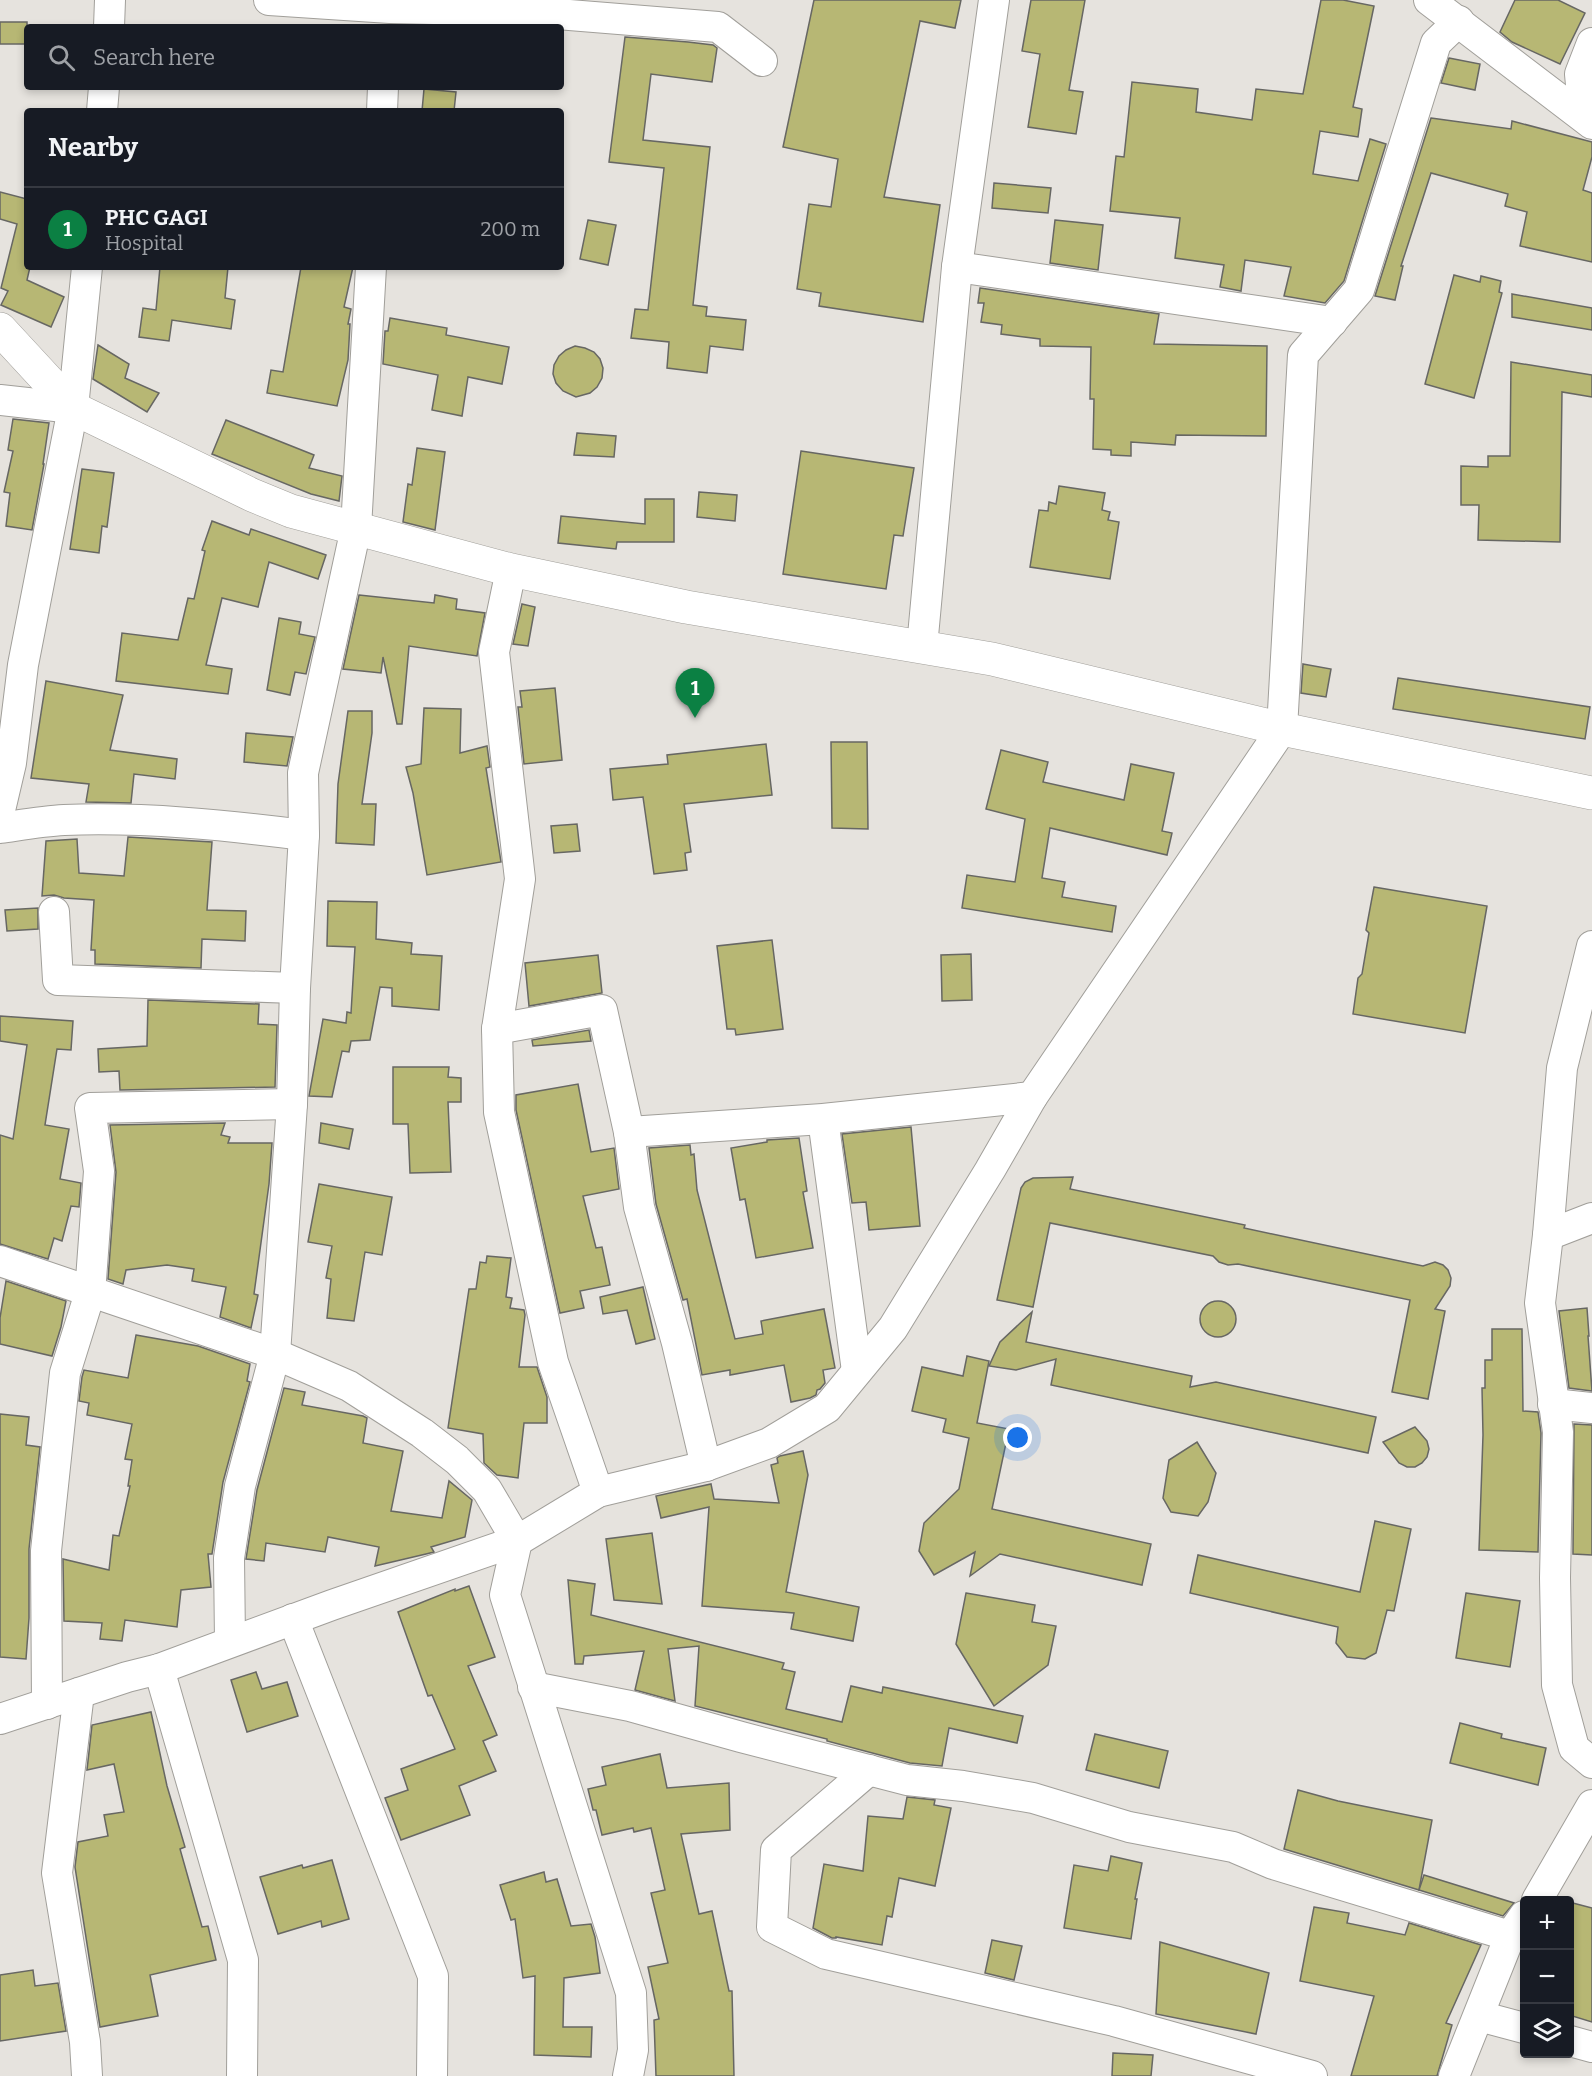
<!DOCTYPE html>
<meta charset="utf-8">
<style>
:root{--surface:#171b24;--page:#20242c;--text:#f1f3f6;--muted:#9ea1a6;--line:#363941;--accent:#0b8043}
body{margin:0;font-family:Bitter,serif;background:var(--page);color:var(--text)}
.controls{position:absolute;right:18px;bottom:18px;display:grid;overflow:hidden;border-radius:6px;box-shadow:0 3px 9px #0003}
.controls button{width:54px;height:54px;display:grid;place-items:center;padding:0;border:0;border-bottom:2px solid var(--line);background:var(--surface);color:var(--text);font:30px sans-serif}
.you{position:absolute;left:1018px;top:1438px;width:21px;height:21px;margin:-15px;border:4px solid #fff;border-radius:50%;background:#1a73e8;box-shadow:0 0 0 9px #1a73e833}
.badge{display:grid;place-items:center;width:39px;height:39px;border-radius:50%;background:var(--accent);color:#fff;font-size:20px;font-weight:700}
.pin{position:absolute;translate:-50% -50px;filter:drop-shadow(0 2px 3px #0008)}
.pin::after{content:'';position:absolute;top:32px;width:21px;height:18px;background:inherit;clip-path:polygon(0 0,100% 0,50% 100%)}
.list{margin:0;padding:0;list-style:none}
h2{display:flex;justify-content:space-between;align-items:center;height:78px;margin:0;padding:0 24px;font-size:26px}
h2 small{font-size:20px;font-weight:400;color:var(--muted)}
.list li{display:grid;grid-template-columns:39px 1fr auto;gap:18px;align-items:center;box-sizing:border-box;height:84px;padding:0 24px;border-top:2px solid var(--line)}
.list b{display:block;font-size:22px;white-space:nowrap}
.list p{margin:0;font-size:20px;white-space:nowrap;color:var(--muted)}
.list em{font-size:20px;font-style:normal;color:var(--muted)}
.icon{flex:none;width:33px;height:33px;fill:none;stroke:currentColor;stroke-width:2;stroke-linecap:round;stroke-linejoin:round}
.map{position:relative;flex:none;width:1592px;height:2076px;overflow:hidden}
.search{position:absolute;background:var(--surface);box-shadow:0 3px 9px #0003;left:24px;top:24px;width:540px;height:66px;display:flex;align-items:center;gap:15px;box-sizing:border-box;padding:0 21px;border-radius:6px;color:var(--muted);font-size:22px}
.panel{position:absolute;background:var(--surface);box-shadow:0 3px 9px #0003;left:24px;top:108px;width:540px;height:162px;border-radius:6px}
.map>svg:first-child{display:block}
.building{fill:#b7b774;stroke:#676763;stroke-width:1.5}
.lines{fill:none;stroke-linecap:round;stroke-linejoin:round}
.street-casing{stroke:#a19f9a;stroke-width:32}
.secondary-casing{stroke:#a19f9a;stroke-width:34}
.street{stroke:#fff;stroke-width:30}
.secondary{stroke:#fff;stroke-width:33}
</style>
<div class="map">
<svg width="1592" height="2076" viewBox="0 0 1592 2076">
<rect width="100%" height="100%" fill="#e6e3de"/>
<!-- building -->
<g class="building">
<polygon points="814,0 961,0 955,28 920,21 884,197 940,205 923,322 819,306 821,293 797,289 809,204 831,207 838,159 783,147"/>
<polygon points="1031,0 1085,0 1069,90 1083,92 1076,134 1028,127 1040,54 1022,51"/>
<polygon points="1321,0 1343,0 1374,6 1353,107 1362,109 1358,137 1320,131 1313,174 1358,181 1370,139 1386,144 1344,281 1325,303 1284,296 1291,267 1245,260 1241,291 1220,287 1224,265 1175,258 1180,218 1110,211 1116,156 1124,157 1132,82 1198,89 1196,112 1252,120 1256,89 1303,94"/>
<polygon points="1515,0 1558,0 1585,13 1560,64 1512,42 1500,32"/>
<rect x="0" y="22" width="27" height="22"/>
<polygon points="625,37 688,42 713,45 717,48 712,82 651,74 643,140 710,147 693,305 707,307 706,316 746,320 743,350 710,346 707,373 667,368 669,342 631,338 635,309 648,310 664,168 609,162"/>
<polygon points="1449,58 1480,64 1475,90 1441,83"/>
<polygon points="424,89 456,92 454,111 422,111"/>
<polygon points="1431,118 1511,129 1512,121 1592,142 1592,157 1583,190 1592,193 1592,262 1520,246 1527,212 1505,206 1508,194 1431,173 1401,266 1403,266 1395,300 1375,296"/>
<polygon points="994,183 1051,188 1048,213 992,208"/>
<polygon points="0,192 27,199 27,267 30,267 27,280 64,297 51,327 1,305 8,291 1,288 17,224 0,219"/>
<polygon points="588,220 616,225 608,265 580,259"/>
<polygon points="1055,220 1103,225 1098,270 1050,263"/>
<polygon points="160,267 228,267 225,298 235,300 231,329 172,320 169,341 139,337 143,308 156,310"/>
<polygon points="301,267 353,267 344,307 351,309 348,324 350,324 348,360 337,406 267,393 271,370 283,372"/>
<polygon points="1454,275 1480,282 1481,276 1501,281 1499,292 1502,293 1474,398 1425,384"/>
<polygon points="980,288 1159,314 1154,344 1267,346 1266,436 1176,435 1175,445 1131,442 1131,456 1111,455 1111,450 1093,449 1094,399 1090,399 1091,347 1040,346 1040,339 1001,334 1002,325 981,322 984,303 978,303"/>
<polygon points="1512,294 1592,308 1592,330 1512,317"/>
<polygon points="390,318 447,328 446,335 509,347 502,384 468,377 462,416 432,410 438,375 383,364 385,331 388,331"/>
<polygon points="98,345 129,364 125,378 159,393 147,412 93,379"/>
<polygon points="575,346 585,348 594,352 600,359 603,368 602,378 597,387 590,393 576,397 563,391 556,383 553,374 554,365 559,356 566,350"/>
<polygon points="1511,362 1592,375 1592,397 1562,392 1560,542 1478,540 1479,505 1461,505 1461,466 1488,467 1488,456 1510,456"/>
<polygon points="13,419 49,423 43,464 44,464 32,530 6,526 10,493 4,492 13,451 8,450"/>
<polygon points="226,420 314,455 309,468 342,476 339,501 311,494 212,454"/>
<polygon points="577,433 616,436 614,457 574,455"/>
<polygon points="417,448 445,452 435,530 403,522 408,484 412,485"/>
<polygon points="801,451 914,468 903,536 894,535 886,589 783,574"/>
<polygon points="82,469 114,473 107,527 102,526 99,553 70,549"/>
<polygon points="1059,486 1105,493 1102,510 1110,512 1108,520 1119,522 1110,579 1030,567 1039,510 1048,511 1049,502 1056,504"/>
<polygon points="699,492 737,495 735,521 697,517"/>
<polygon points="645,499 674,499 674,542 617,542 616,549 558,543 561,516 645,524"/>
<polygon points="212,521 249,535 251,529 326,555 318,579 269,562 258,607 222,598 206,665 232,669 228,694 116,681 122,633 178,640 188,598 194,599 205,551 202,550"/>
<polygon points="359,595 434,603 435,595 457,599 456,609 485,613 477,656 409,646 402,724 397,724 383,657 381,673 343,669"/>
<polygon points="522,604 535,607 528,646 513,644"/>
<polygon points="279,618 301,622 299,634 315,637 306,674 295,672 290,695 267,690"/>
<polygon points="1303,664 1331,669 1326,697 1301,693"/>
<polygon points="1398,678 1590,707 1585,739 1393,709"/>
<polygon points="46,681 123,695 110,750 177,759 175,779 134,774 131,803 86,802 89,784 31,778"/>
<polygon points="555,688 562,760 524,764 518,707 522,707 520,691"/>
<polygon points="424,708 461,709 460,753 487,746 490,767 486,768 501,862 427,875 413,793 406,767 421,764"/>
<polygon points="348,711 372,711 372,733 362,804 376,804 374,845 336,843 338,784"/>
<polygon points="246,733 293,737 287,766 244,762"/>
<polygon points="831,742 867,742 868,829 832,828"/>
<polygon points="766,744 772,795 684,804 691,852 685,853 687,870 654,874 643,797 613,800 610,769 668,764 667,755"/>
<polygon points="1001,750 1048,762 1043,782 1124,800 1131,764 1174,773 1162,831 1172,833 1167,855 1050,828 1042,878 1065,882 1062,897 1116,906 1112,932 962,908 967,875 1015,882 1025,819 986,809"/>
<polygon points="577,824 580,851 554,853 551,826"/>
<polygon points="128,837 212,842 207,910 246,911 245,941 202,939 201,968 95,964 95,950 91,950 94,900 64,898 54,895 42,896 46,841 77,839 79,873 124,876"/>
<polygon points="1374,887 1487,906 1465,1033 1353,1014 1358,978 1362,974 1369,933 1366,930"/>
<polygon points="328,901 377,902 376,939 412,943 411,954 442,956 439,1010 392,1006 392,988 380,987 370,1040 351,1041 349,1052 342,1051 332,1097 309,1096 323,1019 346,1023 347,1012 351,1013 355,947 327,946"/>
<polygon points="38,908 38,929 7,931 5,910"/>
<polygon points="772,940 783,1029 736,1035 735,1029 727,1029 717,946"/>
<polygon points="971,954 972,1000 942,1001 941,955"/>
<polygon points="598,955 602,993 529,1006 525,963"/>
<polygon points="148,1000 259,1004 258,1024 277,1025 275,1087 120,1090 119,1071 99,1072 98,1049 147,1046"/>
<polygon points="0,1016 73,1021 71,1050 57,1049 45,1125 69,1129 60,1179 81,1183 79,1207 71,1206 62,1241 54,1238 48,1259 0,1244 0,1135 13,1139 27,1045 0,1041"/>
<polygon points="589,1030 591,1041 533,1046 532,1040"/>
<polygon points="393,1067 449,1067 448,1077 461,1078 461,1102 448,1102 451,1172 410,1173 408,1124 393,1124"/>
<polygon points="578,1084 591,1152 614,1148 619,1189 583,1196 596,1248 602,1247 610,1285 580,1291 584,1308 560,1313 516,1110 516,1095"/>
<polygon points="225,1123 221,1135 230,1137 228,1143 272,1143 269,1184 254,1294 258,1295 251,1328 220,1317 226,1287 192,1281 194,1269 167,1265 126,1270 123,1284 108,1279 116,1172 110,1125"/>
<polygon points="321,1123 353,1129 349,1149 319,1143"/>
<polygon points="911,1127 920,1226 869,1230 866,1202 852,1203 842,1134"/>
<polygon points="799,1138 807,1191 803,1192 813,1248 756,1258 745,1199 740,1200 731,1148 767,1142 767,1140"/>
<polygon points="690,1145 691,1155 694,1154 697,1190 735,1339 763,1334 761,1321 824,1309 835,1368 823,1370 825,1383 820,1389 817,1390 816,1395 810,1398 791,1402 784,1365 730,1375 730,1370 702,1375 687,1299 683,1300 656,1204 649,1148"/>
<polygon points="1073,1177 1070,1189 1245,1225 1244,1228 1423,1266 1435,1262 1443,1265 1448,1270 1451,1278 1450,1286 1435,1309 1445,1311 1428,1399 1392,1392 1410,1300 1238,1264 1228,1265 1219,1262 1213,1256 1050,1223 1033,1307 997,1300 1021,1188 1025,1182 1033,1178"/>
<polygon points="319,1184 392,1197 382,1255 365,1252 354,1321 327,1318 331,1279 326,1278 332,1246 308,1242"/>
<polygon points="487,1256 511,1258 506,1297 512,1298 510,1308 524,1310 525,1315 519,1367 537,1367 547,1397 547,1423 524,1423 518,1478 497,1475 484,1463 483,1434 448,1428 469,1289 476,1289 480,1262 486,1263"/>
<polygon points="6,1281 66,1301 61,1327 52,1356 0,1344 0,1318"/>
<polygon points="643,1287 655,1339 636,1344 627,1310 603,1314 600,1297"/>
<circle cx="1218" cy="1319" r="18"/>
<polygon points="1587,1308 1589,1336 1588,1336 1592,1391 1569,1388 1559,1311"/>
<polygon points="1032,1312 1026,1342 1192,1376 1190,1387 1216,1382 1376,1417 1368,1453 1051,1385 1056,1359 1016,1370 989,1366 1000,1342"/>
<polygon points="1492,1329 1522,1329 1523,1411 1538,1412 1541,1433 1538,1552 1479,1550 1483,1435 1482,1388 1485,1388 1485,1360 1492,1360"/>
<polygon points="136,1335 198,1346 250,1364 247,1381 250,1382 223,1482 212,1554 208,1554 211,1587 181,1590 177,1627 125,1620 122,1641 100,1639 102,1623 64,1621 63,1559 109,1570 113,1535 119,1536 130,1486 128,1486 132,1460 125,1459 132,1424 87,1415 89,1403 79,1401 82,1377 84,1370 128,1378"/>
<polygon points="967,1356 989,1361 977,1423 1009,1429 992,1509 1151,1544 1142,1585 1000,1554 970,1576 975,1552 934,1575 919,1551 924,1523 959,1489 969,1438 943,1432 946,1419 912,1411 922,1367 963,1376"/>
<polygon points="284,1388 305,1392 302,1405 363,1416 367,1418 363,1443 403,1451 391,1511 442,1518 449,1481 472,1500 465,1537 431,1547 434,1552 426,1554 375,1566 379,1547 328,1537 325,1552 266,1543 264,1561 246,1559 257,1490"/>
<polygon points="0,1414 29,1417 26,1445 40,1447 29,1549 29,1618 26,1659 0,1657"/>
<polygon points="1574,1424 1592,1425 1592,1555 1573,1554"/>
<polygon points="1415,1427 1427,1441 1429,1449 1427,1457 1422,1463 1415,1467 1407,1467 1399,1463 1383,1442"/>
<polygon points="1197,1442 1216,1473 1208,1502 1198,1516 1171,1512 1163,1498 1169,1460"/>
<polygon points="803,1451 808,1475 786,1592 859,1607 853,1641 791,1629 794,1613 702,1606 709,1507 661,1518 656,1496 711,1484 714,1499 779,1503 771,1465 778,1463 777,1458 780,1456"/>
<polygon points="1375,1521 1411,1529 1394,1611 1387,1610 1376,1653 1365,1659 1347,1657 1336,1643 1338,1627 1190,1593 1198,1555 1360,1592"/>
<polygon points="652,1533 662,1604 614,1600 606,1539"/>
<polygon points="568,1580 595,1584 591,1615 784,1663 782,1669 795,1672 786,1709 842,1722 851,1686 882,1693 883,1687 1023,1716 1017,1743 949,1728 942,1766 910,1763 827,1741 827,1739 695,1706 699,1646 668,1649 675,1701 635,1690 644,1651 584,1656 583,1664 575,1664"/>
<polygon points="469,1586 495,1657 468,1666 497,1735 483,1741 496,1771 459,1786 470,1815 401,1840 385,1798 408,1790 401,1769 455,1749 432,1695 428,1696 398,1612 455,1589 455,1591"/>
<polygon points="966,1593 1035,1605 1032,1622 1056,1626 1048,1665 994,1706 956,1644"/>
<polygon points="1466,1593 1520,1601 1510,1667 1456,1658"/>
<polygon points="256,1672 262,1689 287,1682 298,1716 247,1732 231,1680"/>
<polygon points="151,1712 167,1786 185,1847 180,1849 202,1927 208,1926 216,1960 150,1975 158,2016 100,2027 75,1867 78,1842 108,1836 104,1815 124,1812 114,1764 87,1770 92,1725"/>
<polygon points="1460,1723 1502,1734 1501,1738 1546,1748 1538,1785 1450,1763"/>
<polygon points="1095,1734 1168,1751 1159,1788 1086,1770"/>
<polygon points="660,1754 667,1788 729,1783 730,1830 681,1834 699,1914 712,1911 729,1991 732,1991 734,2076 656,2076 654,2020 659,2019 648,1967 668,1963 651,1893 665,1890 651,1828 634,1832 633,1828 602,1835 596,1810 593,1810 588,1789 606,1785 602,1767"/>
<polygon points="1298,1790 1338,1801 1432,1820 1419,1890 1284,1849"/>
<polygon points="907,1797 935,1800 934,1805 951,1808 935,1886 899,1878 892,1917 887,1916 882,1945 836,1937 836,1938 832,1938 813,1928 824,1864 863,1871 868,1816 903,1819"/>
<polygon points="1111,1856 1142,1863 1135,1899 1137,1899 1131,1939 1064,1928 1074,1865 1108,1871"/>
<polygon points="332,1860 349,1919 322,1927 321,1921 278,1934 260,1877 302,1865 303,1868"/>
<polygon points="544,1872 546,1882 557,1879 571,1926 591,1924 595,1937 600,1973 564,1978 563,2027 592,2027 591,2057 534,2055 535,1976 523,1978 515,1919 511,1920 500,1885"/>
<polygon points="1424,1875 1514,1903 1503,1916 1419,1890"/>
<polygon points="1569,1902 1592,1908 1592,2022 1569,2015"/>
<polygon points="1314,1907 1349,1913 1347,1923 1405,1935 1409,1923 1481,1945 1446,2023 1452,2025 1437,2076 1351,2076 1374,1996 1300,1981"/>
<polygon points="992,1940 1022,1946 1014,1980 985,1973"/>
<polygon points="1160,1942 1269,1973 1256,2034 1156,2014"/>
<polygon points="33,1970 35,1986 58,1983 66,2031 0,2041 0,1975"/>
<polygon points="1113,2053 1153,2055 1151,2076 1112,2076"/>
</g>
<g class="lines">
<!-- street casing -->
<g class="street-casing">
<g id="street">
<polyline points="269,0 390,8 520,11 718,27 762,61"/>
<polyline points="1429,0 1592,124"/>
<polyline points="109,27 110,0"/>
<polyline points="102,111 104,87"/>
<polyline points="382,111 383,87"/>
<polyline points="1584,117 1580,74 1592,43"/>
<polyline points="957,267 1332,322"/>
<polyline points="0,400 73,408"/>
<polyline points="511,570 494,652 520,879 497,1029 499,1112 553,1362 598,1492"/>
<polyline points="922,647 957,267 994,0"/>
<polyline points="0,810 11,763 23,665 73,408 87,267"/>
<path d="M0,828C21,825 43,821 64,820C144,817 225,825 304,835"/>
<polyline points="54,912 58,980 295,988"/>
<polyline points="1592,946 1562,1068 1548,1235 1540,1303 1558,1432 1555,1578 1557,1685 1574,1748 1592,1763"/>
<polyline points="497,1029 602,1010 629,1132 639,1207 677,1343 706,1466"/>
<polyline points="823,1119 857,1371"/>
<polyline points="629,1132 823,1119 1032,1097"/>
<polyline points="1548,1235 1592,1218"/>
<polyline points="0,1261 275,1354 349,1386 422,1433 457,1460 487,1490 517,1541 505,1595 631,1993 633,2050 628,2076"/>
<polyline points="1553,1404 1592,1408"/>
<polyline points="293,1619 433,1976 432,2076"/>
<polyline points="230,1641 229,1558 240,1486 275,1354 292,1104 295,988 304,835 303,773 356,528 371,267"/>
<polyline points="159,1669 243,1960 242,2076"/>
<polyline points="533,1687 630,1706 741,1737 907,1780 963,1786 1033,1798 1129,1827 1233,1847 1273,1864 1510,1936"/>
<polyline points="79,1693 57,1873 85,2042 87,2076"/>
<polyline points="47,1704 46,1551 65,1373 90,1293 99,1171 90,1108 292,1104"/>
<polyline points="0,1719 127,1677 159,1669 332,1605 517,1541 598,1492 706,1466 769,1443 827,1408 893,1328 990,1170 1032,1097 1282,729 1303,355 1359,290 1436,43 1459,21"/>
<polyline points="869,1770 776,1850 772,1927 826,1954 1114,2021 1312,2076"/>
<polyline points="1537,1900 1592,1805"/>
<polyline points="1479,2016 1524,2028"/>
<polyline points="1570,2041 1592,2047"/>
<polyline points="1454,2076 1510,1936 1524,1916"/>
</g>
</g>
<!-- secondary casing -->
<g class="secondary-casing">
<polyline id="secondary" points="0,329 73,408 252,495 291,511 511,570 686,607 992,659 1282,729 1592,793"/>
</g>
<!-- street -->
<use href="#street" class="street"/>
<!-- secondary -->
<use href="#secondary" class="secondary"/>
</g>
</svg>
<div class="controls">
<button>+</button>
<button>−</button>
<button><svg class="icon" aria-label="layers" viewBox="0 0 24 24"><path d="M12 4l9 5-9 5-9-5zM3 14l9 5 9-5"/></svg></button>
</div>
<div class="you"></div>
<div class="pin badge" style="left:695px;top:718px">1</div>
<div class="search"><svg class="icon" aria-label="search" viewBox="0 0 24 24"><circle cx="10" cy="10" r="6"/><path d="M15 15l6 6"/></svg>Search here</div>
<section class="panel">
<h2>Nearby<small></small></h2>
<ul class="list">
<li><span class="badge">1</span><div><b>PHC GAGI</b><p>Hospital</p></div><em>200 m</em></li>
</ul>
</section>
</div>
